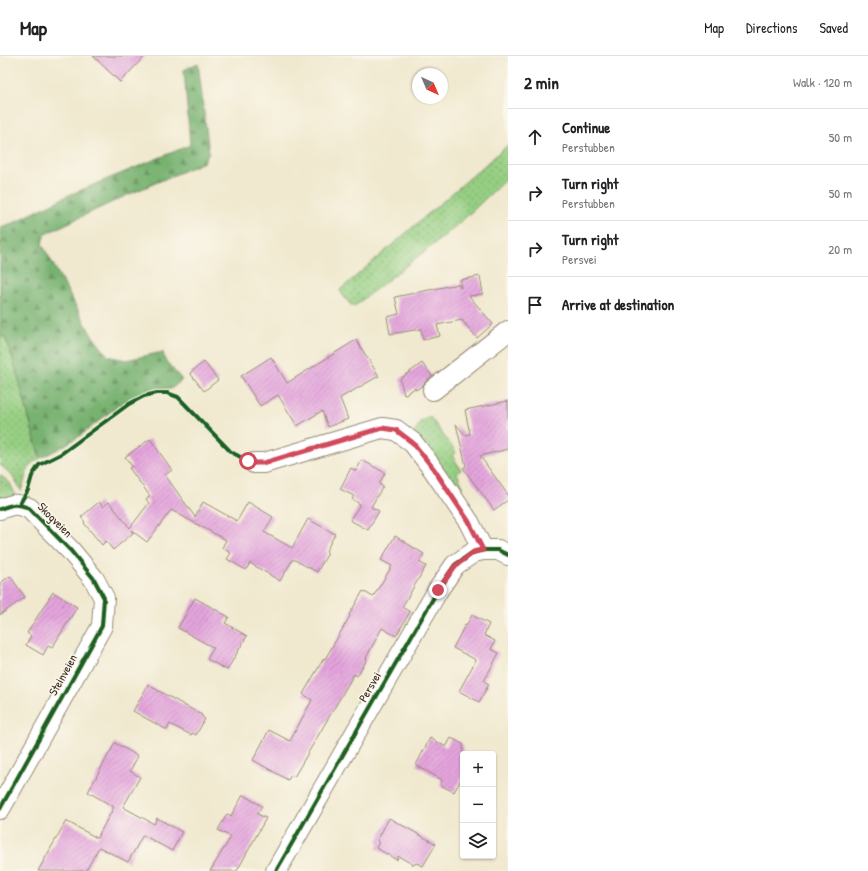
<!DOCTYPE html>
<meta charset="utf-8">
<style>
:root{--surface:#fff;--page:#f2f2f2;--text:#202124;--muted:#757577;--line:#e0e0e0}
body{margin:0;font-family:"Patrick Hand",sans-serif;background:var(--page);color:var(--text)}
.controls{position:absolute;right:12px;bottom:12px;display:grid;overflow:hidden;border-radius:4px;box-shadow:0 1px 3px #0004}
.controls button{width:36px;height:36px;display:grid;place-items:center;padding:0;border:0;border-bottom:1px solid var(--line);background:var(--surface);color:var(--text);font:20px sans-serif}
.compass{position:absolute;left:412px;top:12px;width:36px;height:36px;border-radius:50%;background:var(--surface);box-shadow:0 1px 3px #0004;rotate:136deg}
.stop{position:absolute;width:12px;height:12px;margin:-9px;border:3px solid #d1495b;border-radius:50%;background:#fff}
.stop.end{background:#d1495b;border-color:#fff;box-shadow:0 1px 4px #0008}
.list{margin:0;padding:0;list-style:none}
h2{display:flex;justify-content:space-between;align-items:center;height:52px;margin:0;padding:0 16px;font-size:17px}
h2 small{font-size:13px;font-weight:400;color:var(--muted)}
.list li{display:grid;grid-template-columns:26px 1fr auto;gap:12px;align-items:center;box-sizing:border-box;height:56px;padding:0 16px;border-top:1px solid var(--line)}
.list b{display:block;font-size:15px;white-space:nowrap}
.list p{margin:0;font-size:13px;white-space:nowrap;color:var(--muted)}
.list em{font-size:13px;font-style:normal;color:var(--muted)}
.icon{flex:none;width:22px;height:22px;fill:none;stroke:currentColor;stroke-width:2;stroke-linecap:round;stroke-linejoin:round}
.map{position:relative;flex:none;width:508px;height:815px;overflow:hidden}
header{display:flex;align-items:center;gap:24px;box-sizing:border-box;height:56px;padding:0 20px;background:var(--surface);border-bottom:1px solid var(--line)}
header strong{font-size:19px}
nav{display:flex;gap:22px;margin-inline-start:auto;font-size:14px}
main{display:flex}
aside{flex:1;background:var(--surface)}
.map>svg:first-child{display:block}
.grass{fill:url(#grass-dots);stroke:#687c50}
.forest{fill:url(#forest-firs);stroke:#5a6e48}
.building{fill:url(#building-hatch)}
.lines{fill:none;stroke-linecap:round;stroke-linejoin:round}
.minor-casing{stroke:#968a76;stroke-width:22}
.minor{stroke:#fff;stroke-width:20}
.cycleway-casing{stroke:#fbf7ec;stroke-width:6}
.cycleway{stroke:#1b5e20;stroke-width:4}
.route{stroke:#d1495b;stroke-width:5}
.labels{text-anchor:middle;stroke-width:3;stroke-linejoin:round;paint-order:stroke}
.street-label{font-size:12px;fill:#3b2a1e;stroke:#fbf7ec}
</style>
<header>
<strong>Map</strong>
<nav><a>Map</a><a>Directions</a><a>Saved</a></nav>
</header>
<main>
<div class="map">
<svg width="508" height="815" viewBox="0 0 508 815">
<defs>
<pattern id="grass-dots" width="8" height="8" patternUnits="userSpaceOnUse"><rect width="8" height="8" fill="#96cf83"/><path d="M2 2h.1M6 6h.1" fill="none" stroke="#7ca86b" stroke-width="1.8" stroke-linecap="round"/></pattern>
<pattern id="forest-firs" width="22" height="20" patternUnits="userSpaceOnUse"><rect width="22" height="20" fill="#78b271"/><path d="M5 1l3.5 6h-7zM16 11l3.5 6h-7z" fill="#64915c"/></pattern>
<pattern id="building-hatch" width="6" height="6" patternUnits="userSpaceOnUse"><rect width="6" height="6" fill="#e4a4dd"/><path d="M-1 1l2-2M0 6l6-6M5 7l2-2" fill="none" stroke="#ba86b3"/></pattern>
</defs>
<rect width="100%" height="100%" fill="#fbf7ec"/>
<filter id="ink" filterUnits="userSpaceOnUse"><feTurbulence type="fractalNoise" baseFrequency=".025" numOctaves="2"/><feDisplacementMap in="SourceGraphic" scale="8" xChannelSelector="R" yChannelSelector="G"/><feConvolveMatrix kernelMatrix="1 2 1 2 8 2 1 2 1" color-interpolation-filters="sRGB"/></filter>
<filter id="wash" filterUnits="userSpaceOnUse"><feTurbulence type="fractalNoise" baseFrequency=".012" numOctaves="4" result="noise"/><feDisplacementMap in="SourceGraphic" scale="16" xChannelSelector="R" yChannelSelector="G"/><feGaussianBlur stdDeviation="0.9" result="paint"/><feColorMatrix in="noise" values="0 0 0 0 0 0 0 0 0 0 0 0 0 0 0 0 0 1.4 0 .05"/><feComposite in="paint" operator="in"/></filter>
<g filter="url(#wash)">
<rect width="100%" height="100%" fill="#f0e9cf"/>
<!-- grass -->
<g class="grass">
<polygon points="508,89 508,121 468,159 443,181 353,251 344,241 340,234"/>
<path d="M0,279L5,281L11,296L40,402L32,407L27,416L21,435C17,425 9,415 0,409Z"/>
<polygon points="430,361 456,396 452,399 461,414 457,417 463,431 457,436 414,378 420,366"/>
<polygon points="0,419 10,427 15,438 0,447"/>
</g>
<!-- forest -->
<path class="forest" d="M198,7L209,97L204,106L123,141L45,178L42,188L91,278L108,300L126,304L163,296L165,304L182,324L171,333C167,333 161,331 156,332C129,336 100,366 78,381C66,389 53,396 40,402L11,296L5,281L0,279V171L13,167L69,139L190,89L184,14Z"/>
<g id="blocks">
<!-- building -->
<g class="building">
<polygon points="93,0 145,0 120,26"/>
<polygon points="480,220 483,238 469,240 493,268 477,282 462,264 437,269 440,280 423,284 421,273 390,278 387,261 399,258 395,241 458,228 461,232 460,224"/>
<polygon points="356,284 379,320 340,342 348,363 328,371 322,355 297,370 278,339 260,350 241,320 271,301 287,327"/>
<polygon points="204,306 218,324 204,335 190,317"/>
<polygon points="422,307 432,320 426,325 422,330 416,334 415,332 404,339 400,323"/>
<polygon points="508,345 508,393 480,400 508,439 508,444 494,454 463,412 466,410 456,368 465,379 470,378 465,354"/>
<polygon points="150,383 172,414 165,419 195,461 203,446 237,465 248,446 273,461 264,476 292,492 308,463 335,478 326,495 328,497 317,516 293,503 280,525 250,507 246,514 227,503 231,497 222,492 226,484 171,454 147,486 131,474 133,477 113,494 106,485 102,489 84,467 85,466 81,461 99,446 103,451 109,446 130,472 149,447 146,443 150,440 129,412 132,410 125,401"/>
<polygon points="362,404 385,417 379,428 383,430 371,451 379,455 368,474 350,464 360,448 352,443 354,440 340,433 351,412 356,415"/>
<polygon points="395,480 424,498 419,506 426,510 402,551 410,556 396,580 382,572 366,602 367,603 357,620 354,618 294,721 291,719 288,724 253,704 269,674 290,685 312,644 303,638 324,602 325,603 350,560 349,559 363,535 373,541 392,510 381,504"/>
<polygon points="10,520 25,541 0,559 0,527"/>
<polygon points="53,536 77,551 52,592 48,590 43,599 26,589 31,580 27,577"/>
<polygon points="195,542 229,561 225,567 247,580 227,614 207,603 214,592 178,572"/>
<polygon points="472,559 489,568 484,579 495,585 491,593 499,597 484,625 489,628 479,646 459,635 476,604 453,592 465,569 466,570"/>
<polygon points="148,629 202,659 202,661 205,663 196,679 192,677 191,679 170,668 167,674 133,655"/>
<polygon points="430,682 446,691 451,682 463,688 463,720 454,736 440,729 442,724 416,709"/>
<polygon points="115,687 138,700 130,715 140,721 123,751 154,768 157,762 182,776 172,795 143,779 128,806 99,791 86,815 38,815 66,765 97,782 114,751 88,736"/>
<polygon points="243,739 262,750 257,758 266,762 237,815 210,815 231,781 218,774 227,758 231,760"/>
<polygon points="389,762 436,788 423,810 416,807 414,809 398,800 397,804 376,792 379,786 377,785"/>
</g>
</g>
</g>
<g filter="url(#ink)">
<use href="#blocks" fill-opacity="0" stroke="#968a76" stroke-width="1"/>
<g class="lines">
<!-- minor casing -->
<g class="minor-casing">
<g id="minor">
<polyline points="433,334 508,275"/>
<polyline points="254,407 264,407 382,372 396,374 413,387 433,413 469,466 483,494"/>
<path d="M0,453C13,448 16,447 29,452L71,495L94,523L104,542L102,570L0,753"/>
<polyline points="276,815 371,650 438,534 455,509 474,496 483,494 498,494 508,499"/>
</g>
</g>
<!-- minor -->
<use href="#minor" class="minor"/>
<!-- cycleway casing -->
<g class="cycleway-casing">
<g id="cycleway">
<polyline points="19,449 28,434 32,420 39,409 61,398 129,348 144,340 157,337 167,337 178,341 231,396 248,405 254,407"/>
<path d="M0,453C13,448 16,447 29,452L71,495L94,523L104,542L102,570L0,753"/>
<polyline points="276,815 371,650 438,534 455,509 474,496 483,494 498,494 508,499"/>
</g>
</g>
<!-- cycleway -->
<use href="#cycleway" class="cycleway"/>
</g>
</g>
<g class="lines" filter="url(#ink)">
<!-- route -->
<polyline class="route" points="248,405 254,407 264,407 382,372 396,374 413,387 433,412 469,466 483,494 474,496 455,510 438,534"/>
</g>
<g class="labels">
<!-- street labels -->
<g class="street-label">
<text transform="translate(55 464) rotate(45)" y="4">Skogveien</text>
<text transform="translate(63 619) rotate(-61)" y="4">Steinveien</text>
<text transform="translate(370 631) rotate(-60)" y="4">Persvei</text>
</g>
</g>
</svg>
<div class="controls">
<button>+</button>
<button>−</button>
<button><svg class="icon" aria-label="layers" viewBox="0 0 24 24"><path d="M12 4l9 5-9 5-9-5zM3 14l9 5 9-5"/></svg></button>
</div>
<svg class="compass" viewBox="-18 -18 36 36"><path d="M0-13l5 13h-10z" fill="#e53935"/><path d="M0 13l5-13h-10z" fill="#757577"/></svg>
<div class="stop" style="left:248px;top:405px"></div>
<div class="stop end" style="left:438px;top:534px"></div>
</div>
<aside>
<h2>2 min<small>Walk · 120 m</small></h2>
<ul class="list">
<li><svg class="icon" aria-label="ahead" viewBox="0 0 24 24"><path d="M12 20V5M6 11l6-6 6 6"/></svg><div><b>Continue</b><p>Perstubben</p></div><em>50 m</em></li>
<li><svg class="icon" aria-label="right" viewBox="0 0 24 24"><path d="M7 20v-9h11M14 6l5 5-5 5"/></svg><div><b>Turn right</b><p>Perstubben</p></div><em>50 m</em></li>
<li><svg class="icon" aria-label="right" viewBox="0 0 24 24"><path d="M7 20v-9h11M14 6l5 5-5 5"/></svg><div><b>Turn right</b><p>Persvei</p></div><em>20 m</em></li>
<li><svg class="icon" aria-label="arrive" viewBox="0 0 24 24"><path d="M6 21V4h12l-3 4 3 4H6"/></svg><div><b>Arrive at destination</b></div></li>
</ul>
</aside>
</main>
